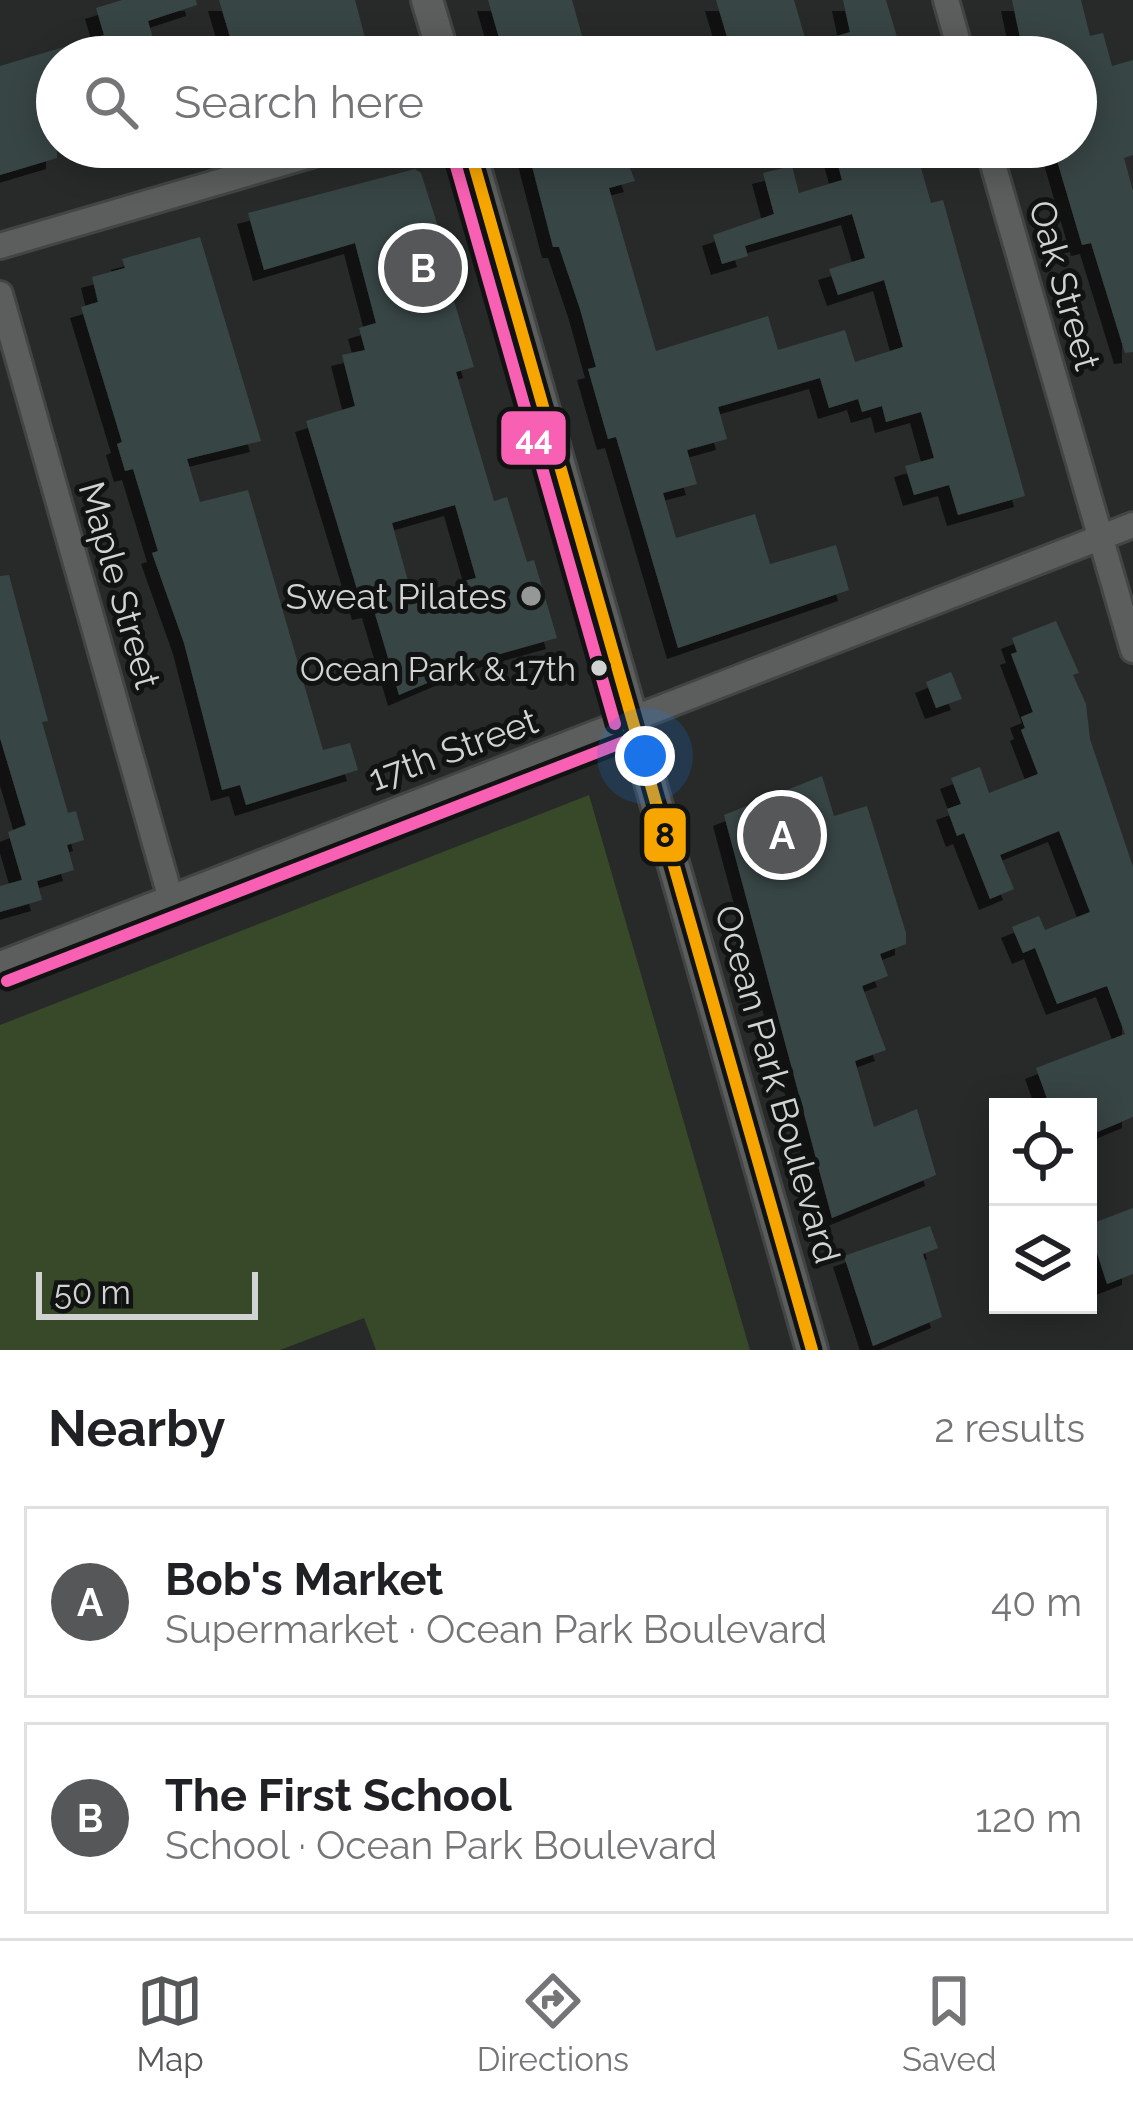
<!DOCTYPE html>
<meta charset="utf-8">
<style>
:root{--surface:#fff;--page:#f6f6f6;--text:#202124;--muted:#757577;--line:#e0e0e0;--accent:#555758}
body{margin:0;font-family:Raleway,sans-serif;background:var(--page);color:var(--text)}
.controls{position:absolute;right:36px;bottom:36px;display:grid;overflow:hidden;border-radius:0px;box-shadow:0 6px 30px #0003}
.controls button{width:108px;height:108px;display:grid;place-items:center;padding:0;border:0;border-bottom:3px solid var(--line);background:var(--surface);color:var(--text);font:60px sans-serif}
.scale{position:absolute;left:36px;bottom:30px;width:222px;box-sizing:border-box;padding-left:12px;border:6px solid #d0d3d2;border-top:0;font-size:33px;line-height:42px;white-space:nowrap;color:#d0d3d2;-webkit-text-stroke:9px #111312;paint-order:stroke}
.you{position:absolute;left:645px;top:756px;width:42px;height:42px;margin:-30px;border:9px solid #fff;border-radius:50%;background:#1a73e8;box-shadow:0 0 0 18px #1a73e833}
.badge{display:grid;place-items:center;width:78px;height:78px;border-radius:50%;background:var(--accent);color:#fff;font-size:39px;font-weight:700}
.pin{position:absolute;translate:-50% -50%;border:6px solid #fff;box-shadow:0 3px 12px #0006}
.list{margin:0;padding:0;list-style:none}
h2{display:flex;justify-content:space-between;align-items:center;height:156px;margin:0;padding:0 48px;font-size:51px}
h2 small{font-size:39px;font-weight:400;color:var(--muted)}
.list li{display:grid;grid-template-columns:78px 1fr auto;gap:36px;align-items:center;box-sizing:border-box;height:192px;margin:0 24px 24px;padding:0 24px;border:3px solid var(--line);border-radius:0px}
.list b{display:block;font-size:45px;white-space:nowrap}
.list p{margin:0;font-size:39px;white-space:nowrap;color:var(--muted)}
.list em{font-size:39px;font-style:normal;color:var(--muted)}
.icon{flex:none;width:66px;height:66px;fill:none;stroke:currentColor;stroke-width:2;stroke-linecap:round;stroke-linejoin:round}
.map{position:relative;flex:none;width:1133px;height:1350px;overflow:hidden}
.search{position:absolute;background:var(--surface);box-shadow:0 6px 30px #0003;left:36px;right:36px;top:36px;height:132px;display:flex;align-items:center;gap:30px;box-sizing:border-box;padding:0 42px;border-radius:66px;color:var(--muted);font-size:45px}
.sheet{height:588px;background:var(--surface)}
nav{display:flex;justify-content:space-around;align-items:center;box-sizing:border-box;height:168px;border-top:3px solid var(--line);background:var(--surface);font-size:33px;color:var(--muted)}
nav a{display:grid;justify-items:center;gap:6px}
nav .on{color:var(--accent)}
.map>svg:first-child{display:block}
.green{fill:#374928}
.building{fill:#384544;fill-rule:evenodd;filter:url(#shadow)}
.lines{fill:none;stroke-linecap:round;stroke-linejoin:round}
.minor-casing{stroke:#424544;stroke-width:30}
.tertiary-casing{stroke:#424544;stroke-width:36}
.minor{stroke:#5c5e5d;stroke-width:24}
.tertiary{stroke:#5c5e5d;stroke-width:30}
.bus-1-casing{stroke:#111312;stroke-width:21}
.bus-2-casing{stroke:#111312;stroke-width:21}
.bus-1{stroke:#f7a600;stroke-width:12}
.bus-2{stroke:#f860b3;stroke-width:12}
.poi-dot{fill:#959897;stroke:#111312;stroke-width:4.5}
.bus-dot{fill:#d0d3d2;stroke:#111312;stroke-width:4.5}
.labels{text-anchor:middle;stroke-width:10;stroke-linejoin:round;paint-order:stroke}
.bus-label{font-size:33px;fill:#d0d3d2;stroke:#111312;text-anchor:end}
.street-label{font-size:36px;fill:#d0d3d2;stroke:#111312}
.poi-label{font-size:36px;fill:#d0d3d2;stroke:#111312;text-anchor:end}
.line-badge{stroke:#111312;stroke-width:4.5}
.badge-label{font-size:33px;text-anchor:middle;font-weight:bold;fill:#fff}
.pale-badge-label{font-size:33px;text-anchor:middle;font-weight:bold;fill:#111}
</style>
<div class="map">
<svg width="1133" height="1350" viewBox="0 0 1133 1350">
<defs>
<filter id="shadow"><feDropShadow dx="-11" dy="11" stdDeviation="0" flood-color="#0009"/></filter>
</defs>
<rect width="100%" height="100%" fill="#272a29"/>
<!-- green -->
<polygon class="green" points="589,795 750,1350 376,1350 364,1318 280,1350 0,1350 0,1025"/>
<!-- building -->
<g class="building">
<polygon points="122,0 196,0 197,5 148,21 156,48 140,57 57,57 57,158 0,175 0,66 104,35 96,8"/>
<polygon points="219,0 355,0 370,57 236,57"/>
<polygon points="488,0 572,0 588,57 526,57 524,49 504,55"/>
<polygon points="716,0 794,0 807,45 850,32 843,0 886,0 903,57 733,57"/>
<polygon points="1012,0 1081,0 1090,36 1103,33 1112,66 1133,60 1133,155 1124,158 1133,191 1133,352 1125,353 1091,243 1082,245 1053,147 1076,147 1076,57 1024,57"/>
<polygon points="527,147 622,147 635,181 609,188 656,351 768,316 778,350 845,330 855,362 903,347 884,280 838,295 829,269 865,258 852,214 745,246 748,256 722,264 713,235 774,214 763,173 792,166 799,193 842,180 833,147 915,147 931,203 943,200 1025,496 958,515 949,485 914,495 905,466 934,458 921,412 886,422 882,406 862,412 858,399 829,408 820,378 718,407 727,439 687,450 697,484 663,493 676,538 755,514 770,564 836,545 849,590 678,648 616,437 608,439 588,369 596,367 580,309 559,247 553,247"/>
<path d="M415,169L421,173L440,233L434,235L474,367L456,372L476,440L494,501L507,497L527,562L534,560L557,638L486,658L399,695L373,607L363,609L306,421L355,406L342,355L365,350L359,328L376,323L355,243L264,270L248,213ZM455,505L476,578L464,581L466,588L414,603L392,523Z"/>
<polygon points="200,237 261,441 187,459 200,502 248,490 323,750 350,743 358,770 246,805 240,785 222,790 184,643 152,553 158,551 133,469 125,471 117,444 122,442 81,307 98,302 92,277 125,268 122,259"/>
<polygon points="9,575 48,721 42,722 68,813 76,811 84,840 67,845 74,870 37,881 42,900 0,912 0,886 22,880 8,832 26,825 0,738 0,576"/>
<polygon points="1056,621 1079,673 1073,675 1086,704 1090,739 1133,867 1133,1117 1088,1136 1088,1107 1050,1107 1036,1068 1125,1034 1107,986 1057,1004 1035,948 1023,953 1012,927 1039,916 1045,930 1090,912 1059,831 1000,855 1014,889 990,899 964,833 957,836 947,809 961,804 951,778 980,767 989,793 1038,774 1021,730 1025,728 1021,717 1033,712 1011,654 1017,652 1012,638"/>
<polygon points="951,672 962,699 936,708 926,682"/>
<polygon points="822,776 834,816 867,806 906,933 906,944 880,954 888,976 862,986 886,1050 855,1061 874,1127 917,1109 936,1175 832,1218 724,815"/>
<polygon points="1133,1208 1133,1274 1107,1284 1088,1225"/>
<polygon points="930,1226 938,1248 923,1254 942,1317 873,1346 844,1256"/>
</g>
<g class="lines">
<!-- minor casing -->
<g class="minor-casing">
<g id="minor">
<polyline points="946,0 962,57"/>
<polyline points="988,147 1133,650"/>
<polyline points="0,246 338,147"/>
<polyline points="0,294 170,896"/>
<polyline points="0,964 1133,525"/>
</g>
</g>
<!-- tertiary casing -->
<g class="tertiary-casing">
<g id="tertiary">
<polyline points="427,0 444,57"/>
<polyline points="469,147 812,1350"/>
</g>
</g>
<!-- minor -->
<use href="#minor" class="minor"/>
<!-- tertiary -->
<use href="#tertiary" class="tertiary"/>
<!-- bus-1 casing -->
<g class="bus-1-casing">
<polyline id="bus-1" points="469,147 812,1350"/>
</g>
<!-- bus-2 casing -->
<g class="bus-2-casing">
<g id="bus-2">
<polyline points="452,152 615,724"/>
<polyline points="7,981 639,736"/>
</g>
</g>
<!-- bus-1 -->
<use href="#bus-1" class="bus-1"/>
<!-- bus-2 -->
<use href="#bus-2" class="bus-2"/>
</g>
<!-- markers -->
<circle class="poi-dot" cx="531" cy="596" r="12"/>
<circle class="bus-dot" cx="599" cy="668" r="10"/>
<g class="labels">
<!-- bus labels -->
<g class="bus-label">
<text x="576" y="681">Ocean Park &amp; 17th</text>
</g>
<!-- street labels -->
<g class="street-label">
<text transform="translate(1065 285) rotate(74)" y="13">Oak Street</text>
<text transform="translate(120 585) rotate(74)" y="13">Maple Street</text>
<text transform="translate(453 749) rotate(-20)" y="13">17th Street</text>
<text transform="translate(778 1084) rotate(74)" y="13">Ocean Park Boulevard</text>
</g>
<!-- poi labels -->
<g class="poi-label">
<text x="507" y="609">Sweat Pilates</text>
</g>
</g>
<g class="line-badge">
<rect x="499" y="409" width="69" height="58" rx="12" fill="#f860b3"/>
<rect x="642" y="806" width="46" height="58" rx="12" fill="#f7a600"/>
</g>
<g class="badge-label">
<text x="534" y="450">44</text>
</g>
<g class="pale-badge-label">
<text x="665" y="847">8</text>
</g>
</svg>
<div class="controls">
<button><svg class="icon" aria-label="locate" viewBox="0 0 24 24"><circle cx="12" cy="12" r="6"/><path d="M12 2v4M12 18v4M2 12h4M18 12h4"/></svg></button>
<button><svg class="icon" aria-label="layers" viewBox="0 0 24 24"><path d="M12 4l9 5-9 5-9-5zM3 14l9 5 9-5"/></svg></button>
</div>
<div class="scale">50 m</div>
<div class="you"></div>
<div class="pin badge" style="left:782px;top:835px">A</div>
<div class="pin badge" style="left:423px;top:268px">B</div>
<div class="search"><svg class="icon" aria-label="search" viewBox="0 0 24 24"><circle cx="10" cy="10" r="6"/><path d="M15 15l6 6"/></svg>Search here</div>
</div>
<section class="sheet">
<h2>Nearby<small>2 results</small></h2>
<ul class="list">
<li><span class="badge">A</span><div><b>Bob's Market</b><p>Supermarket · Ocean Park Boulevard</p></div><em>40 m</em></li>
<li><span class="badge">B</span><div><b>The First School</b><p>School · Ocean Park Boulevard</p></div><em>120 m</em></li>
</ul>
</section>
<nav>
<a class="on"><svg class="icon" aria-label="map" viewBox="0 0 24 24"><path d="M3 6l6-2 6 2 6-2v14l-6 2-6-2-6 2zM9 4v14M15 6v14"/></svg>Map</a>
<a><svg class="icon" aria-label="directions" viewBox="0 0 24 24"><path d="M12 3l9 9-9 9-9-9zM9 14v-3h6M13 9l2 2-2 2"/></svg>Directions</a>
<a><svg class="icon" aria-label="saved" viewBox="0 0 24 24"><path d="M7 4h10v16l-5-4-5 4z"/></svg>Saved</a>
</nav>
